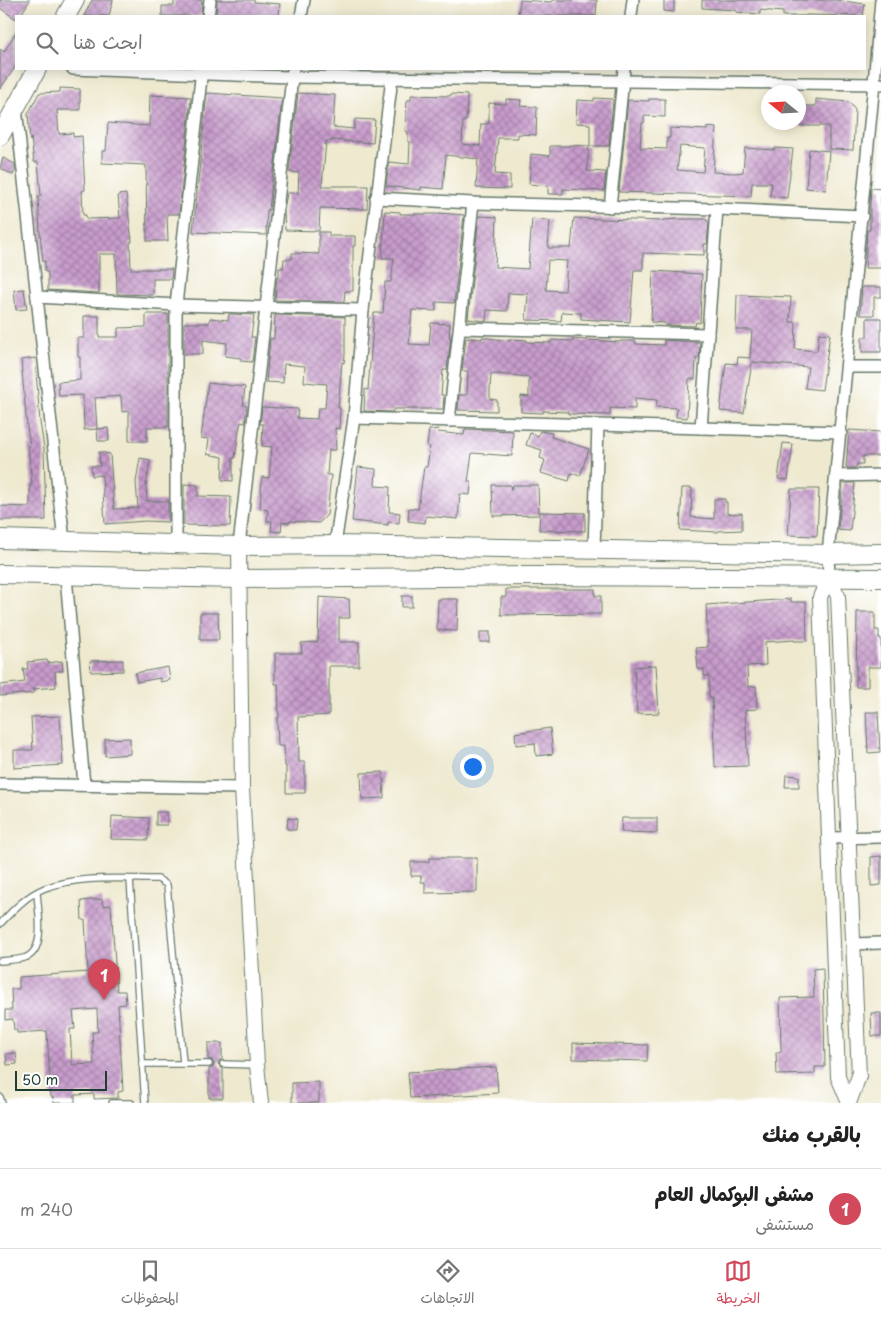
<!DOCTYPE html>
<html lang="ar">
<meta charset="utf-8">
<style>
:root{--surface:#fff;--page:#f2f2f2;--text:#222;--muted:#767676;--line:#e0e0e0;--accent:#d1495b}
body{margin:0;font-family:"Playpen Sans","Playpen Sans Arabic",sans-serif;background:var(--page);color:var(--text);direction:rtl}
.compass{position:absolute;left:761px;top:85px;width:45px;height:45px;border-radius:50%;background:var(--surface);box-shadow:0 2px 12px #0003;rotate:288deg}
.scale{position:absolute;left:15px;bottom:12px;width:92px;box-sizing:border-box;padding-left:5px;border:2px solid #1f3d34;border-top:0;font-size:14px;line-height:18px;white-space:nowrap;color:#1f3d34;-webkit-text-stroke:4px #fff;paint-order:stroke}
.you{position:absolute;left:472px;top:766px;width:18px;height:18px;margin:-12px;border:4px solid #fff;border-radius:50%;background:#1a73e8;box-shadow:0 0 0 8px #1a73e833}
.badge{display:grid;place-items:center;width:32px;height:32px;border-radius:50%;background:var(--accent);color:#fff;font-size:16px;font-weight:700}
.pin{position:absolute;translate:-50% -41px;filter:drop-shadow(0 1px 2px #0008)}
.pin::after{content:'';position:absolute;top:26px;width:18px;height:15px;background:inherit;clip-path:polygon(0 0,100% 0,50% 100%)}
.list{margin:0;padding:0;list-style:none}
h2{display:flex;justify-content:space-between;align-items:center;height:65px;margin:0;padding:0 20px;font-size:21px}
h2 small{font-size:16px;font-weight:400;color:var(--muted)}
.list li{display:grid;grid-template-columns:32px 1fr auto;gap:15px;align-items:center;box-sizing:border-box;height:80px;padding:0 20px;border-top:1px solid var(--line)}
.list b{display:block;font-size:19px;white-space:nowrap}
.list p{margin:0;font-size:16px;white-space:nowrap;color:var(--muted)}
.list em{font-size:16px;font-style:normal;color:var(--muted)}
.icon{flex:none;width:28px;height:28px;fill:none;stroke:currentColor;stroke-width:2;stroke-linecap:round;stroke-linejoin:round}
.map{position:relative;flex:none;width:881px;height:1103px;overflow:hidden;direction:ltr}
.search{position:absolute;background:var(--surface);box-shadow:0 2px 12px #0003;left:15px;right:15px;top:15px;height:55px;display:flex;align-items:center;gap:12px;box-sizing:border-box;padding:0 18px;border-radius:0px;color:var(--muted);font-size:19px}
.sheet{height:145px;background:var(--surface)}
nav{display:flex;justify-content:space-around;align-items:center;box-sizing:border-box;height:70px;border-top:1px solid var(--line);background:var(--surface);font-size:14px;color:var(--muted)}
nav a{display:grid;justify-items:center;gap:2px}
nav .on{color:var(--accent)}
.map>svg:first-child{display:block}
.building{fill:url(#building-cross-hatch);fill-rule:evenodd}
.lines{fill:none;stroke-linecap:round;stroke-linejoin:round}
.service-casing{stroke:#67796a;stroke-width:8}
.minor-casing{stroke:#67796a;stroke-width:14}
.tertiary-casing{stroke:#67796a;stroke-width:16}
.primary-casing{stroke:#67796a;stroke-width:20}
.trunk-casing{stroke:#67796a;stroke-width:20}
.service{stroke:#fff;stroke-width:5.5}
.minor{stroke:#fff;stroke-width:11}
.tertiary{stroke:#fff;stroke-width:14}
.primary{stroke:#fff;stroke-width:18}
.trunk{stroke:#fff;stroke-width:18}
</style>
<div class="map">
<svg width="881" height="1103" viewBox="0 0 881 1103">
<defs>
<pattern id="building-cross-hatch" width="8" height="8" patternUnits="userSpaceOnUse" patternTransform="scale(1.25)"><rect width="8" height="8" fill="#c89bcc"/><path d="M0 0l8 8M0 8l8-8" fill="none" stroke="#a280a6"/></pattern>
</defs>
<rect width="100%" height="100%" fill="#fff"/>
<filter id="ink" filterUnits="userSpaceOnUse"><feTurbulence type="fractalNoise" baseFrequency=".02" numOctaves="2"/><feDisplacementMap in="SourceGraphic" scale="10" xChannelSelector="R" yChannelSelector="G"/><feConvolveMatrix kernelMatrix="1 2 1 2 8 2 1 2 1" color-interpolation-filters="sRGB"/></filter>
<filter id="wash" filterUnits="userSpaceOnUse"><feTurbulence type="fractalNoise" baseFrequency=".0096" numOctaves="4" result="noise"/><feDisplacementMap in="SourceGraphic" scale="20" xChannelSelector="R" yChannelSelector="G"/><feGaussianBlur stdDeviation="1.12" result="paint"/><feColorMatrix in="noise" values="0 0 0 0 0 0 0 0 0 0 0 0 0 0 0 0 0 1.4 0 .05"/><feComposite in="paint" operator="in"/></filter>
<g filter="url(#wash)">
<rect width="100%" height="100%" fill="#eee9cf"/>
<g id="blocks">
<!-- building -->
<g class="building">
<polygon points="0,0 30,0 20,16 16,16 16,19 0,8"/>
<polygon points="92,0 113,0 109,16 84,16"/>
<polygon points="174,0 202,0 201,16 162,16 162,6 174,6"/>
<polygon points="217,0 254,0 254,2 280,4 279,16 216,16"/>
<polygon points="520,0 552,2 552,0 597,0 596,16 518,16"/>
<polygon points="664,0 674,0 674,12 664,11"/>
<polygon points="702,0 835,0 865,4 863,16 806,15 806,16 783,16 783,12 760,10 760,14 736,12 736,10 702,8"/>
<polygon points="16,32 16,66 0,89 0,49 4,52"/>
<polygon points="60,88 80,89 80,110 57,110 59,134 73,133 73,137 82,136 85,190 82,191 83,215 86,215 86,219 120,218 118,195 126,194 132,242 130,242 131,269 172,269 171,279 153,279 153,295 117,294 116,254 99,254 99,293 48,290 48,272 45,272 45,261 43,262 40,233 38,196 41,196 38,162 34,162 31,138 30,141 28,114 39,93 60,92"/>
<polygon points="207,93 282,98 274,171 273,171 269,210 267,210 266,235 193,232"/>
<polygon points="298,93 335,95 333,127 354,129 355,119 375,120 373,143 332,140 332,141 326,141 322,186 368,186 367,209 320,208 319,231 285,230 284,211 287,193 298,193 299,173 289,172"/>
<polygon points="451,94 467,95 466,121 463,121 462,144 480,146 481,124 489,124 489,103 506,104 506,99 521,100 520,106 537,107 536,135 518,134 518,138 498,138 495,174 510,175 510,189 476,188 478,159 446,155 443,189 421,187 421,190 386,186 389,162 409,164 410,142 408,142 408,132 405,131 407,100 411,100 411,95 450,96"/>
<polygon points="150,95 191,97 179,214 167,214 168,241 147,241 146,165 102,163 102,151 106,151 108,123 149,126"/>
<polygon points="594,98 613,99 609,146 590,146 590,124 576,123 577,100 594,101"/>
<path d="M649,99H665V117L644,116V123H642L640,148L667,149V138H670V128L707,130V127L716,128L713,172L735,173L743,172L745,148L775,150V148L793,149L787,198L770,196L772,183H752L751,196L619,192L628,100L649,101ZM680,146L705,148L703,172L677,170Z"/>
<polygon points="816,99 849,102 855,110 853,150 829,149 829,126 798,126 798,106 816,106"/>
<polygon points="569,145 589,146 587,171 606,172 604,191 563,189 563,194 548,194 548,186 529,184 531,154 550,156 550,146 569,146"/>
<polygon points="809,149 829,151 826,190 806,188"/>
<polygon points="3,158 15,164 15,171 13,175 0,168"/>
<polygon points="871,188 881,189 881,268 865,268 867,230 870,230 870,206"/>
<polygon points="385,211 400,212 400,214 439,214 439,213 464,215 454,303 436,302 436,311 412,310 409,344 429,345 431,323 450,324 449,337 451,337 447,370 443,370 441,395 444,395 443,409 394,409 392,412 364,411 365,389 368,390 374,313 383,313 385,282 391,282 394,258 382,258"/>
<path d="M479,216L497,217L495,267L528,269L532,219L550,221L548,248H571L574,218L663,221V220L679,219H705L709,222L707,244H704V255L643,253V270H634L630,322L581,319V313L562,312L561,321L526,320L528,294L508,293L507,311L487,310L486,321L468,319ZM548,260L567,261L565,291L546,290Z"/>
<polygon points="319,232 329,232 329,236 355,236 355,246 353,246 353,291 345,291 344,302 275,300 277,277 279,277 279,268 283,268 284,259 292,259 292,253 319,254"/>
<polygon points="653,271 702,274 700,323 696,322 695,326 665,325 665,323 651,322"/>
<polygon points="862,287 881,287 881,297 874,297 874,315 860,315"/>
<polygon points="24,289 27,309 16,310 14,290"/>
<polygon points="737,295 791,297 790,322 796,322 795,349 817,351 819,333 830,334 822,390 805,388 808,367 752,362 744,413 720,411 726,363 737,364 738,357 750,358 752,330 736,330"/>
<polygon points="146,314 168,314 168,427 147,427 147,441 129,441 129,411 122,412 121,396 95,398 97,429 84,430 83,395 59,396 58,382 80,380 80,357 78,357 78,338 84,338 84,316 99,316 99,337 118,337 118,328 146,327"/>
<polygon points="229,314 254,315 251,337 255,337 252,362 241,361 241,358 225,356 227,343 203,340 203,354 184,354 184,323 209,323 210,318 228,320"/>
<polygon points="275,315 345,317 345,355 344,363 342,362 338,408 340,408 339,429 335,428 336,450 329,450 327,475 331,475 327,515 319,523 290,521 290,523 282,522 281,532 271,531 272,521 267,521 268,510 260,509 262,477 269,478 272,447 262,446 263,424 260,424 262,407 298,409 297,418 317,419 318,408 325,408 327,384 304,382 305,366 284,364 283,383 266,382 270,339 274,339"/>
<polygon points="867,318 881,318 881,352 862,352 862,337 867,337"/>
<polygon points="482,337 510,341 510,339 527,340 527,342 551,343 551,340 573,341 573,339 620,342 620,341 636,341 636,344 664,345 664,340 700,342 699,358 696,358 695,379 689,379 687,418 676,417 677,408 656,407 657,400 635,398 635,409 610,408 610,415 568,414 568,412 543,411 543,413 521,412 521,396 529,397 529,377 497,374 491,374 490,389 490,399 497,400 497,411 458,410 459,395 467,395 468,371 462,371 466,338 482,339"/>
<polygon points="35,358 40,422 44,448 46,520 0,520 0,506 30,507 30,485 32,484 28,446 30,446 27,427 21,360"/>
<polygon points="208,383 245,387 243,405 247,406 245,423 241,422 239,430 235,458 233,458 233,481 222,480 223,457 207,454 209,439 201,438"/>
<polygon points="108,428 109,441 98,441 97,429"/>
<polygon points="439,429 438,432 464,435 465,429 513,431 512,456 472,453 468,482 471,482 470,495 460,494 458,519 426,516 425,523 408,521 409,508 418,509 424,467 427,467 430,447 427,446 429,430"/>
<polygon points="849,430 881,432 881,456 863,456 863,464 857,464 856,468 846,468"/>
<polygon points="540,431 552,433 551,437 589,449 580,476 571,473 569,481 541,473 545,460 540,458 542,450 526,445 530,433 538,436"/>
<polygon points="783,443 793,444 788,480 778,479"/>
<polygon points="99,452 110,454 114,509 138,508 136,482 140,458 150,460 146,486 147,501 168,501 168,522 146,521 105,524 102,475 92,476 91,466 100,466"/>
<polygon points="358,467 376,469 375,486 390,487 389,512 400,513 399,523 388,522 388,525 352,521"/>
<polygon points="843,483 855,483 850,531 838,530"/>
<polygon points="184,484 198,485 198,496 231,497 230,526 184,525"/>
<polygon points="492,485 510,485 511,490 513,485 538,485 539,515 493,516"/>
<polygon points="682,488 692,488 691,517 714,519 714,499 725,499 725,502 727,502 727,514 742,513 742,530 718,531 718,532 680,530"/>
<polygon points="791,489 819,489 817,536 788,535"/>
<polygon points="540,512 585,513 585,531 539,530"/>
<polygon points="506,589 595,589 595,596 601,596 601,614 501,615 501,597 506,597"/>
<rect x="402" y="596" width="10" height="11"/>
<polygon points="319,597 349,599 350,618 339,618 339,642 359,642 359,666 329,666 329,715 298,717 299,762 305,762 305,793 286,793 286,766 285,766 284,746 278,746 277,718 279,718 278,684 275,684 275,653 302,653 301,643 318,642"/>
<polygon points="438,599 458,599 457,631 437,630"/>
<polygon points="791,599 791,602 806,602 807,641 794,641 794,640 765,642 766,665 747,666 748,687 756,686 757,709 745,710 748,766 715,767 712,698 709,698 709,676 704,676 704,669 698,669 696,648 708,647 706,605"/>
<polygon points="857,612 875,612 875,630 879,630 879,638 881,638 881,667 868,667 868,687 856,687"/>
<polygon points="200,613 218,613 219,640 200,640"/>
<rect x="480" y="632" width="10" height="10"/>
<polygon points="47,660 48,663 62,661 63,671 55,671 56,687 34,689 34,693 0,696 0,685 25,682 23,669 28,669 27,662"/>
<polygon points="123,660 123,671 91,672 90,661"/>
<polygon points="656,665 659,713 637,714 634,667"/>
<polygon points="168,667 170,680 160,682 160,678 137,682 135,673"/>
<polygon points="866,712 878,712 880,752 868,753"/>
<polygon points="60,716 63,765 14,768 14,750 33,750 31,717"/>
<polygon points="550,728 553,754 536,756 535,743 516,745 515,733"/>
<polygon points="130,738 130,754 105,756 105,739"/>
<polygon points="383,772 384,798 362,799 361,773"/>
<polygon points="786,775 799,776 799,787 785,787"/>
<rect x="156" y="812" width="11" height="13"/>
<polygon points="112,816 149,818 148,840 111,839"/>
<polygon points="288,818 297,819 296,830 287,829"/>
<polygon points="622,818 657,818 657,833 621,832"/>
<polygon points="881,856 881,885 871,886 871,857"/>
<polygon points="429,858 477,858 477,892 425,893 425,882 421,882 421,876 411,876 411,862 429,862"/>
<path d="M102,899L103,906L111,905L117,991H125L126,1004L118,1005L123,1091L118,1092V1098L94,1099V1094L75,1095V1103H54L53,1097H51L47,1031L17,1033V1030H14L13,1019L5,1020V1010H12L11,989H19V977L88,972L85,920H82L81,901ZM97,1009L98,1032H92L94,1064L72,1065L70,1029H75L73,1011Z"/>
<polygon points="823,968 825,1067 815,1067 815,1074 777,1075 776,1053 781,1052 780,998 814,997 813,969"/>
<polygon points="871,1013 881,1013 881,1036 872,1036"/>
<polygon points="208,1043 222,1043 222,1059 219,1061 218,1064 223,1069 223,1098 209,1098 209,1069 213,1067 214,1064 212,1060 208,1059"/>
<polygon points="573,1043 648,1045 647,1061 573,1059"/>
<polygon points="16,1053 17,1064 7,1065 6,1054"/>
<polygon points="496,1067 498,1093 410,1098 408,1072"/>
<polygon points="319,1082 319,1103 292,1103 292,1083"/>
</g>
</g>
</g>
<g filter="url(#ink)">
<use href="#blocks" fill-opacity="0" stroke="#67796a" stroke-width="1"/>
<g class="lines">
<!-- service casing -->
<g class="service-casing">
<g id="service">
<polyline points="130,879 145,1103"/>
<path d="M0,924C13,910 27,895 45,888C80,875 121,879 158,879L167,885L183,1063"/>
<path d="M0,961C8,960 17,960 24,958C47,952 38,911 37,893"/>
<polyline points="142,1064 209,1064"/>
<polyline points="223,1064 257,1065"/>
<polyline points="0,1097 2,1103"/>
<polyline points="112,1103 131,1103"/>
</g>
</g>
<!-- minor casing -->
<g class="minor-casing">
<g id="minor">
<polyline points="208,16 210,0"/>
<polyline points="301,16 304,0"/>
<polyline points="631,16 633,0"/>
<polyline points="73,69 291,77 881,84"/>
<polyline points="16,108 64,541"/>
<polyline points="376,198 473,203 717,209 862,216"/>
<polyline points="610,207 624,69"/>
<polyline points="37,297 176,305 363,310"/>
<polyline points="461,328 708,334"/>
<polyline points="847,367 881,367"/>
<polyline points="354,418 841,432"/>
<polyline points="449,421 473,203"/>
<polyline points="701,428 717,209"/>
<polyline points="837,476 881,475"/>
<polyline points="176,544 176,305 202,69"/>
<polyline points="335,545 354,418 363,310 392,78"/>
<polyline points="239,546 293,69"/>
<polyline points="594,549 598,425"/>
<polyline points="66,576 84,785"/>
<polyline points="829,578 828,554 874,83 881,0"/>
<polyline points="0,784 242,788"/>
<polyline points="829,838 881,837"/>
<polyline points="853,944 881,943"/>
</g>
</g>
<!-- tertiary casing -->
<g class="tertiary-casing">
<g id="tertiary">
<polyline points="239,546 242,788 257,1065 261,1103"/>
<polyline points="829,578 820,597 838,1077 849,1103"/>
<polyline points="829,578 838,596 859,1076 849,1103"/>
</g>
</g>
<!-- primary casing -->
<g class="primary-casing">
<g id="primary">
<polyline points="66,16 75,0"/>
<polyline points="0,136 37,69"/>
</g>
</g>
<!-- trunk casing -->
<g class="trunk-casing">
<g id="trunk">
<polyline points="0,539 239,546 335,545 828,554 881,553"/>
<polyline points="0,574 240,579 531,576 881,578"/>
</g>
</g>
<!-- service -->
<use href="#service" class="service"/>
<!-- minor -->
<use href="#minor" class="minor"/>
<!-- tertiary -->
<use href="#tertiary" class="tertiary"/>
<!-- primary -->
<use href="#primary" class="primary"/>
<!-- trunk -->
<use href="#trunk" class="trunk"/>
</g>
</g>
</svg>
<svg class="compass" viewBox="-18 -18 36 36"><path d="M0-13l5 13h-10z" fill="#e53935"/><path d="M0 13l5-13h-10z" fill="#767676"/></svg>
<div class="scale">50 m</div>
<div class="you"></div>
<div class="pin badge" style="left:104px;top:1000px">1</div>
<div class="search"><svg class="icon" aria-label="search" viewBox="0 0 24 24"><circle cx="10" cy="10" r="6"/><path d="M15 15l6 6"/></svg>ابحث هنا</div>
</div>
<section class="sheet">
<h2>بالقرب منك<small></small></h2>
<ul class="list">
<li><span class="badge">1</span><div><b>مشفى البوكمال العام</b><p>مستشفى</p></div><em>240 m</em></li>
</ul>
</section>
<nav>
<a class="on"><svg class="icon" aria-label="map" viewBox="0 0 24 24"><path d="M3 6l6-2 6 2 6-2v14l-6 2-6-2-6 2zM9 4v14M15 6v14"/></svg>الخريطة</a>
<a><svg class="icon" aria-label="directions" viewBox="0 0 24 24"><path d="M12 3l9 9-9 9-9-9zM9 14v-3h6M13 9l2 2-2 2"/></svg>الاتجاهات</a>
<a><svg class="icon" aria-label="saved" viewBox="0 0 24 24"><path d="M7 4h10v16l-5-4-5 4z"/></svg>المحفوظات</a>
</nav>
